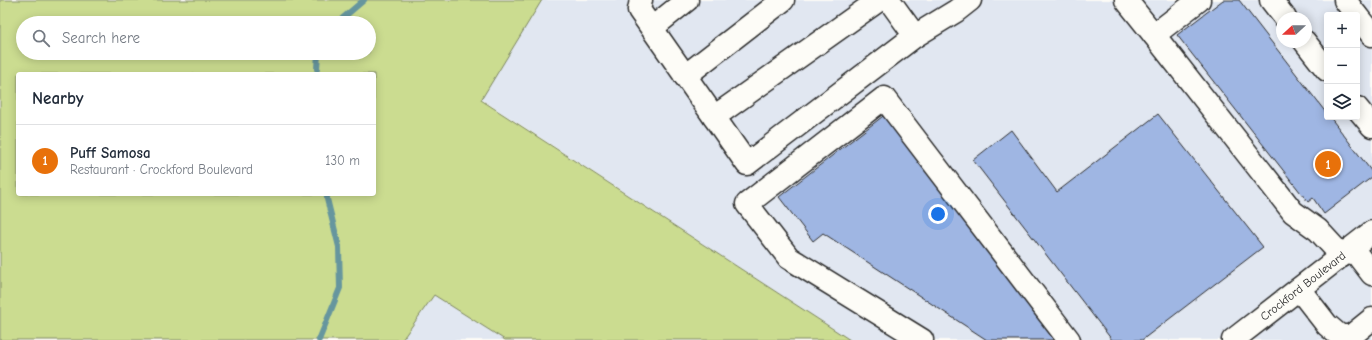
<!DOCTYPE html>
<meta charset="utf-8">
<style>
:root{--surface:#fff;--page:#f6f6f7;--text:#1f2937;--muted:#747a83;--line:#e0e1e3;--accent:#db2777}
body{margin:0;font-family:"Comic Neue",sans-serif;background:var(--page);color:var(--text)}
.controls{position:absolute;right:12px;top:12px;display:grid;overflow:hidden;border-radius:4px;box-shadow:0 2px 10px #0003}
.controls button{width:36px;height:36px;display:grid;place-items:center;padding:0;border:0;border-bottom:1px solid var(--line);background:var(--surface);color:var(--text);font:20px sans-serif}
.compass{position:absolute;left:1276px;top:12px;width:36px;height:36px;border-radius:50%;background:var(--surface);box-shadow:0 2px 10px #0003;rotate:249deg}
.you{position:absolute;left:938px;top:214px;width:14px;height:14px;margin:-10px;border:3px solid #fff;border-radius:50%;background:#1a73e8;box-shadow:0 0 0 6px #1a73e833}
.badge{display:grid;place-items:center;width:26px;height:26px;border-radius:50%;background:var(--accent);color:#fff;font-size:13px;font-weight:700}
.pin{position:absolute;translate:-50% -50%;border:2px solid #fff;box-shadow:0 1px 4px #0006}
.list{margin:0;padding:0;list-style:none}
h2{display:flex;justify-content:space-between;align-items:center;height:52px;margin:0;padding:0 16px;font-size:17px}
h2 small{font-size:13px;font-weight:400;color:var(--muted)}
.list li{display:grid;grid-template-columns:26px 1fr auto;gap:12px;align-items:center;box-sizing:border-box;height:72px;padding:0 16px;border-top:1px solid var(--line)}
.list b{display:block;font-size:15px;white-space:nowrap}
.list p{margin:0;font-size:13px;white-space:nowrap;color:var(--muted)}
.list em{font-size:13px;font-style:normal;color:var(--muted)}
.icon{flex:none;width:22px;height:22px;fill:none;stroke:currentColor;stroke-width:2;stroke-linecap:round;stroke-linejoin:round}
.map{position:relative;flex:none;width:1372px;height:340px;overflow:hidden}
.search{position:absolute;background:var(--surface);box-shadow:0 2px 10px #0003;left:16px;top:16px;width:360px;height:44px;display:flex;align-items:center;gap:10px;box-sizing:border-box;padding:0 14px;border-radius:22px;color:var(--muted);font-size:15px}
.panel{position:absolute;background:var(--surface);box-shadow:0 2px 10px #0003;left:16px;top:72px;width:360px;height:124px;border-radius:4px}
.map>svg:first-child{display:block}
.built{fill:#e1e7f1;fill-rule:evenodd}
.green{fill:#cbdc90;stroke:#7b845e;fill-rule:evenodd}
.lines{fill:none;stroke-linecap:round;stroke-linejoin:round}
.stream{stroke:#66969e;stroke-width:6}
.building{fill:#9fb6e3;stroke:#2b2b2b}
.minor-casing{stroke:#2b2b2b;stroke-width:25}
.minor{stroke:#fdfcf7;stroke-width:22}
.labels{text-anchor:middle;stroke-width:3;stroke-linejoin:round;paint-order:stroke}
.street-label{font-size:12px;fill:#2b2b2b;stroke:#fdfcf7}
</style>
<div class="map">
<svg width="1372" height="340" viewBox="0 0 1372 340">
<rect width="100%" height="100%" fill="#fdfcf7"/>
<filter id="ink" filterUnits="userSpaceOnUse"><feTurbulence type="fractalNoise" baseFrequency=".025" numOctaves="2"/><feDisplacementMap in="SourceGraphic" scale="8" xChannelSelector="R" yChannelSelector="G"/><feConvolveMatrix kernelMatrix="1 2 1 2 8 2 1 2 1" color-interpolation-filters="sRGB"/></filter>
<g filter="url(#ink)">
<!-- built -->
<g class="built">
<path d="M542,0H1372V340H850L481,99ZM1327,15H1357V117H1327ZM1282,18H1306V42H1282Z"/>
<polygon points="434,295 505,340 401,340"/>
</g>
<!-- green -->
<path class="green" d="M0,0H542L481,100L850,340H505L434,295L402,340H0ZM23,23H369V53H23ZM18,74H374V194H18Z"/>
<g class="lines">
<!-- stream -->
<g class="stream">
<polyline points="337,23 364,0"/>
<polyline points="317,69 318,53"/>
<polyline points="319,340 340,288 339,247 327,199 327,194"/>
</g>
</g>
<!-- building -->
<g class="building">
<polygon points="1223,0 1239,0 1327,114 1327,117 1330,117 1372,172 1372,177 1324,214 1313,198 1308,202 1177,35"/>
<polygon points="887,113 1061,340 987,340 823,233 813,241 779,197"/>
<polygon points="1158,114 1263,247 1142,340 1112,340 973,160 1011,130 1057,192"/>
</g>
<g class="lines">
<!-- minor casing -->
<g class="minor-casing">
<g id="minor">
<polyline points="641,0 639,10 747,164 915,36 889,0"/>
<polyline points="1126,0 1154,35"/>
<polyline points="1199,0 1154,35 1293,212 1318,230 1342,256"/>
<polyline points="1271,0 1285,18"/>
<polyline points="1345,0 1356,15"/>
<polyline points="1357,16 1372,35"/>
<polyline points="652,28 687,0"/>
<polyline points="915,36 956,11 970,0"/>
<polyline points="1305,42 1327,70"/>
<polyline points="685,76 783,0"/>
<polyline points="1357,108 1372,126"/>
<polyline points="714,117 879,0"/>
<polyline points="1352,248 1372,274"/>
<polyline points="1299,289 1327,325 1340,336 1351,336 1372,319"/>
<polyline points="922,340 789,258 747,204 884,98 1069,340"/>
<polyline points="1233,340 1372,232"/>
</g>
</g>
<!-- minor -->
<use href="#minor" class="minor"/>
</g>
</g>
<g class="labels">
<!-- street labels -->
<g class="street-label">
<text transform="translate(1303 286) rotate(-38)" y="4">Crockford Boulevard</text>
</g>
</g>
</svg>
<div class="controls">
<button>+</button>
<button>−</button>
<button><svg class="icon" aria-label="layers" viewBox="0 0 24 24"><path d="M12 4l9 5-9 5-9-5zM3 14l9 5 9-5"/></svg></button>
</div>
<svg class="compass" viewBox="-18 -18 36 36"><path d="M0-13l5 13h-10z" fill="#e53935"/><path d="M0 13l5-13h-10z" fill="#747a83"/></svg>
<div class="you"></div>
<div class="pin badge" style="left:1328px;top:164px;background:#e8710a">1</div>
<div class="search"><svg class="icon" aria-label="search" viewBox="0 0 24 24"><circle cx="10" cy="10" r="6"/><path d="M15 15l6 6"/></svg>Search here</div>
<section class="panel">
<h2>Nearby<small></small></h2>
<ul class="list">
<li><span class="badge" style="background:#e8710a">1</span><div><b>Puff Samosa</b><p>Restaurant · Crockford Boulevard</p></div><em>130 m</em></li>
</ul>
</section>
</div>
